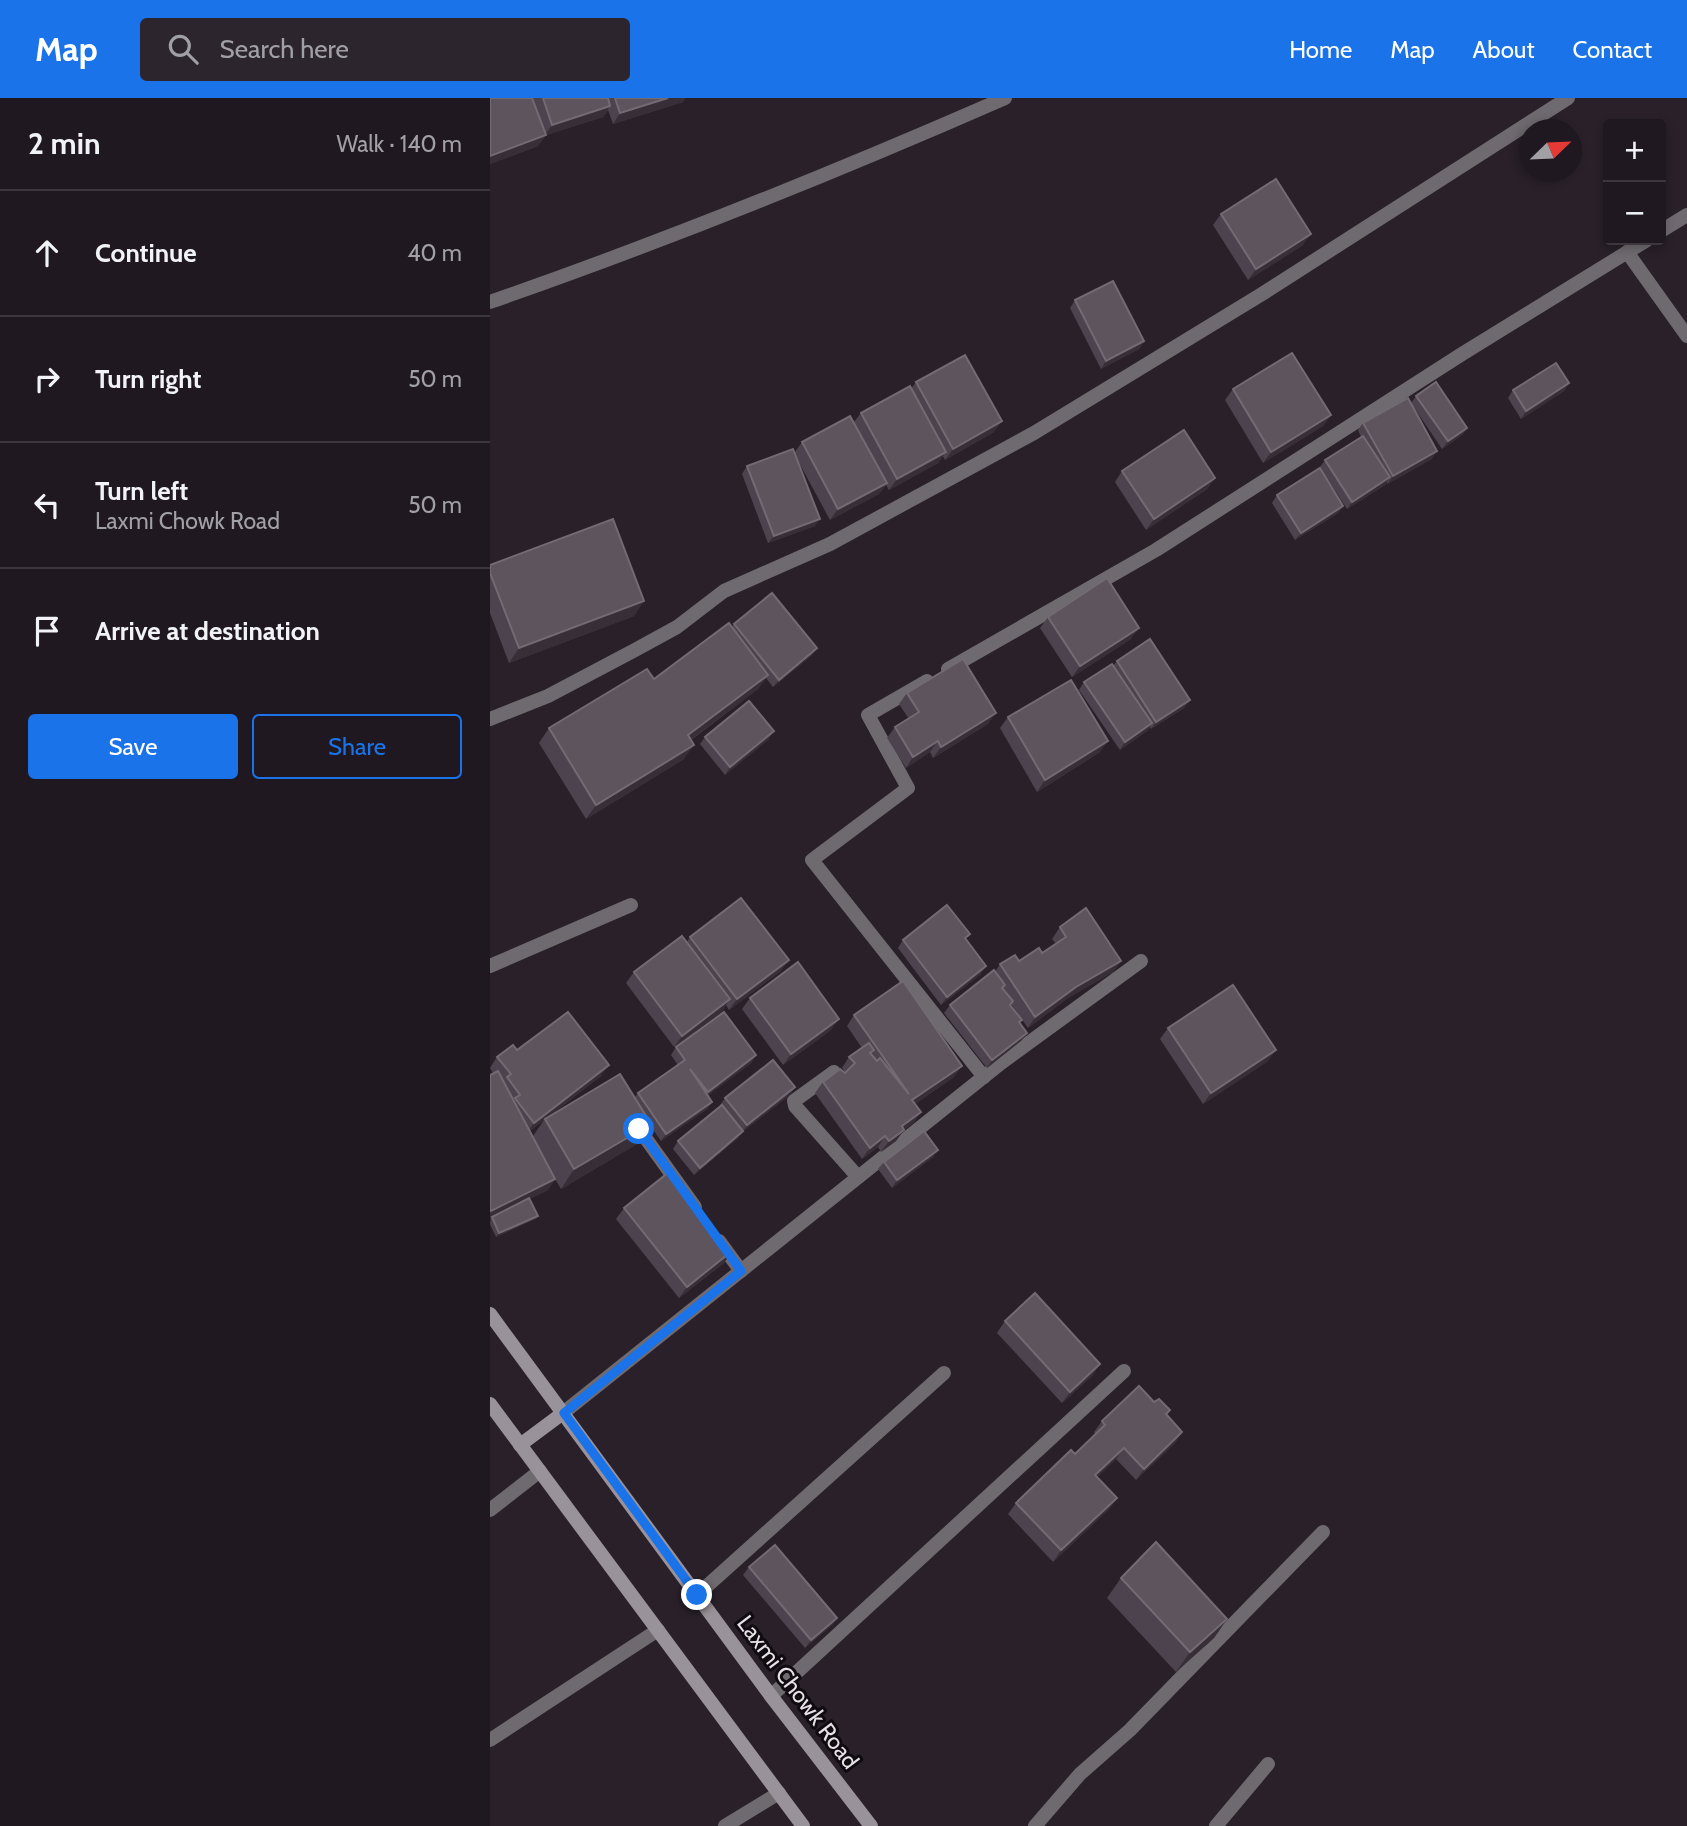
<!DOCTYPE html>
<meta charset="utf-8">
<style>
:root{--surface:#1f1820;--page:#2c252d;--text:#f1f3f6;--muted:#a1a0a5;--line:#3c373e;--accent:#1a73e8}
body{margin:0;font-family:Cabin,sans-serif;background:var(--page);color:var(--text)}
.controls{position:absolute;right:21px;top:21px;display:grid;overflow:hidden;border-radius:7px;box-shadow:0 4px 10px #0003}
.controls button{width:63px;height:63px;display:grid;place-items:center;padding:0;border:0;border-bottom:2px solid var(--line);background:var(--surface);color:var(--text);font:35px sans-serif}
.compass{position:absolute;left:1029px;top:21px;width:63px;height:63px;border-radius:50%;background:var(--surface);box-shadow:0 4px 10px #0003;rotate:67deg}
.stop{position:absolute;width:21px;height:21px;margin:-16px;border:5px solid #1a73e8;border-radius:50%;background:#fff}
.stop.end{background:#1a73e8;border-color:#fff;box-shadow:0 2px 7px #0008}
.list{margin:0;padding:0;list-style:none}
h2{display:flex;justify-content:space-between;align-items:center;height:91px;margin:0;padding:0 28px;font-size:30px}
h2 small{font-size:23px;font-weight:400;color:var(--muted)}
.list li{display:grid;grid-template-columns:46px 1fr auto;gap:21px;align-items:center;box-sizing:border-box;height:126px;padding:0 28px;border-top:2px solid var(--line)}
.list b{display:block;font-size:26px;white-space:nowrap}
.list p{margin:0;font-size:23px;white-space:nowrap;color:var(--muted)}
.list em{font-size:23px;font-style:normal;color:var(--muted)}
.actions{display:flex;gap:14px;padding:21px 28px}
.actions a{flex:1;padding:16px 0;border:2px solid var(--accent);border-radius:7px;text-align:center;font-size:24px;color:var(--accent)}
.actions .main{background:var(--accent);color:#fff}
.icon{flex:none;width:38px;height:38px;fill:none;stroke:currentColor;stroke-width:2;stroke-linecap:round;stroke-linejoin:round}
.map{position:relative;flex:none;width:1197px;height:1728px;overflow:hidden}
header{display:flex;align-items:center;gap:42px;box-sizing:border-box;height:98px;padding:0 35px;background:var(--accent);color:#fff}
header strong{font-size:33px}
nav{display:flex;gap:38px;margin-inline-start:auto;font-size:24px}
.search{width:490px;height:63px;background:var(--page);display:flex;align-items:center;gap:18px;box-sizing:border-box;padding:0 24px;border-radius:7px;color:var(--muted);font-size:26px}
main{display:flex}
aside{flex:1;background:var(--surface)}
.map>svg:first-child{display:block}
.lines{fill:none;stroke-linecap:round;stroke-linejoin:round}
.service{stroke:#6f6a6f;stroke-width:14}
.minor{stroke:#6f6a6f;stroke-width:14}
.secondary{stroke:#9a929a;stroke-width:14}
.wall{fill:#4d434e;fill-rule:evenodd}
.shaded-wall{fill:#372e38}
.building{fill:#5d545e;stroke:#736a74;stroke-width:2}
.route{stroke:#1a73e8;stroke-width:9}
.labels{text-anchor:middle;stroke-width:6;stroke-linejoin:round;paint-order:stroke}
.street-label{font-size:23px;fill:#e8e2e8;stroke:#0f0b10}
</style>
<header>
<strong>Map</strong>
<div class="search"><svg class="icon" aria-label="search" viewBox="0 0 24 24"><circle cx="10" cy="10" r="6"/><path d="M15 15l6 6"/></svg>Search here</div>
<nav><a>Home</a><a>Map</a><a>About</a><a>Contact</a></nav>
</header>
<main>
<aside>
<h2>2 min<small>Walk · 140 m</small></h2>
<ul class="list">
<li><svg class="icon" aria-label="ahead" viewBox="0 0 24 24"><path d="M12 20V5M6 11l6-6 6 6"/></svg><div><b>Continue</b></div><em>40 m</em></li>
<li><svg class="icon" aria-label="right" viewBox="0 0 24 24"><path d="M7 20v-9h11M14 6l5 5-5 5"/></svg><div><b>Turn right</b></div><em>50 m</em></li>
<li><svg class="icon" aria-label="left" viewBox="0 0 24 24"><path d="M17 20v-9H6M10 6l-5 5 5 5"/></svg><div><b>Turn left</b><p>Laxmi Chowk Road</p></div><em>50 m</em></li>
<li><svg class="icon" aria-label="arrive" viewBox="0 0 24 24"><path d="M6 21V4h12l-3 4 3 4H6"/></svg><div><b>Arrive at destination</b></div></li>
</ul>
<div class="actions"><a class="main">Save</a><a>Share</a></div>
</aside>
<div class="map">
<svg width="1197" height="1728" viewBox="0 0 1197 1728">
<rect width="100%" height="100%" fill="#29202a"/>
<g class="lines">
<!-- service -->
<g class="service">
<polyline points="0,868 141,807"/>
<polyline points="0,1642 168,1532"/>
</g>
<!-- minor -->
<g class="minor">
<polyline points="1171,133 1197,117"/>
<polyline points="1137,154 1197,238"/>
<path d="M0,204C175,143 346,74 515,0"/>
<polyline points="458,571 666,452 972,256 1157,142"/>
<polyline points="437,583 378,617 418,690 322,762 494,979"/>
<polyline points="0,621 58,598 145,552 187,529 234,493 340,446 544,335 772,196 1078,0"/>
<polyline points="344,974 304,1003 305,1008 368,1079"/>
<polyline points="149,1031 205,1109"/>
<polyline points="229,1143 251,1173"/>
<polyline points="73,1315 511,965 651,863"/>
<polyline points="0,1412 50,1373"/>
<polyline points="207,1497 454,1275"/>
<polyline points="281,1598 634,1273"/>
<polyline points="235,1728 289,1695"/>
<polyline points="545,1728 590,1676 640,1632 833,1434"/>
<polyline points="726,1728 778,1666"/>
</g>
<!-- secondary -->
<g class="secondary">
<polyline points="0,1216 281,1598 381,1728"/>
<polyline points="0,1306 313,1728"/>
<polyline points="30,1347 73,1315"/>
</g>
</g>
<!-- wall -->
<g class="wall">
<polygon points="0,0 195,0 193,4 123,26 118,12 113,19 56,37 48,48 0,66"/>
<polygon points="731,116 813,147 758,182 723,127"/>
<polygon points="585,202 654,243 649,251 611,271 580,210"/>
<polygon points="426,284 504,334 455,362 453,358 448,365 399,392 396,387 389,396 340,422 307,361 325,428 278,445 252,376 257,368 305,354 312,344 364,324 371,315 421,291"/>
<polygon points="1079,285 1074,293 1031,321 1018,300 1023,292"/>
<polygon points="743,291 841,317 833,328 773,365 735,302"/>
<polygon points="926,298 977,330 972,337 952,351 921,305"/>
<polygon points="873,325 942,361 897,386 897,384 895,387 857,411 830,369 835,362 871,339 868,332"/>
<polygon points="632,373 725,380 717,391 656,432 625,384"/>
<polygon points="787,397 853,408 848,415 805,442 782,405"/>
<polygon points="0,467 144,518 19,565 0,515"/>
<polygon points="558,519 641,541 582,579 550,530"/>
<polygon points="244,526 327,550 321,558 283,589 276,580 268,591 201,642 194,661 96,721 49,645 59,630 164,581 242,529"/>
<polygon points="627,563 700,602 694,610 661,631 660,629 657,633 630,652 589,592 594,584 623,568"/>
<polygon points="417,595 498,626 443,660 440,654 416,670 397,640 405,629 419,621 409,606"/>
<polygon points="518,619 610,654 547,694 510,630"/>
<polygon points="215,639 279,641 235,677 210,646"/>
<polygon points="570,829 631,863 623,874 578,900 538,930 521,906 520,907 532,922 530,925 532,942 497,970 454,915 460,907 505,874 510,866 529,863 552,855 566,846 562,841"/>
<polygon points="200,839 291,873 239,912 236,907 232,913 184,949 136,885 144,874 197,844"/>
<polygon points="413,842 491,876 451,907 408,850"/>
<polygon points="260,900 341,932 293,967 252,911"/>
<polygon points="364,917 464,979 425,1006 431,1014 423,1025 414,1032 406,1043 391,1054 388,1049 372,1061 325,995 333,984 355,975 355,974 352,970 359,959 372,950 357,928"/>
<polygon points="678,930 778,963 713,1006 670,941"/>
<path d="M186,949L266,957L261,965L218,997L222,1004L217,1011L171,1043L160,1027L147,1046L71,1091L65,1081L58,1092L39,1101L48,1118L45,1121L6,1139L0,1126L1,1120L0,1121V977L3,975L0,970L7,959L27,952L111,978L58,1019L145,999L148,995L188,967L181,957ZM54,1022L43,1038L40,1033Z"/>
<polygon points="300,997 252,1034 248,1040 204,1077 183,1051 188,1043 231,1008 230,1007 235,1000"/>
<polygon points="443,1059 402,1090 388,1071 394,1064"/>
<polygon points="134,1110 242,1153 234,1165 189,1200 126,1121"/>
<polygon points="515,1223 603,1277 572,1305 507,1235"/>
<polygon points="664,1304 680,1312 677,1317 692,1334 685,1345 646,1382 626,1361 607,1379 627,1400 619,1411 563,1464 518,1416 526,1405 585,1356 605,1336 604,1334 612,1323"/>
<polygon points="259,1469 347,1520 342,1527 315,1550 253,1477"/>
<polygon points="631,1480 737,1521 724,1540 686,1574 617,1500"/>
</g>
<!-- shaded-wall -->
<g class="shaded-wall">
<polygon points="178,0 195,0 193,4 123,26 130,15"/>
<polygon points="120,8 113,19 54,38 62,27"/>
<polygon points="56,37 48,48 0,66 0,58"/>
<polygon points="821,136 813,147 758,182 766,171"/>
<polygon points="654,243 649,251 611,271 616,263"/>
<polygon points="1079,285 1074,293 1031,321 1036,313"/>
<polygon points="841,317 833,328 773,365 781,354"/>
<polygon points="512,323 504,334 455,362 463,351"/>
<polygon points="977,330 972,337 952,351 958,343"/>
<polygon points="947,353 942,361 897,386 903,378"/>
<polygon points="456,354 448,365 399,392 407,381"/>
<polygon points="900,379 895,387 857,411 862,404"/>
<polygon points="725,380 717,391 656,432 664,421"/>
<polygon points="397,385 389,396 340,422 348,411"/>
<polygon points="853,408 848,415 805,442 811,435"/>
<polygon points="330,421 325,428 278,445 284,438"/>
<polygon points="154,503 144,518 19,565 29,550"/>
<polygon points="649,530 641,541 582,579 590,568"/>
<polygon points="327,550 321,558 283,589 289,582"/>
<polygon points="278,577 268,591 188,651 198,637"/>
<polygon points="700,602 694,610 661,631 666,624"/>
<polygon points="506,615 498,626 443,660 451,649"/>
<polygon points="662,625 657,633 630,652 635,644"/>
<polygon points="284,633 279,641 235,677 240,669"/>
<polygon points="448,643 440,654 416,670 423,659"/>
<polygon points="618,643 610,654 547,694 555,682"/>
<polygon points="204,647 194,661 96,721 106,707"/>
<polygon points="299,862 291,873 239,912 247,901"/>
<polygon points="631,863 623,874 578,900 538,930 545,919 586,889"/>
<polygon points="496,868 491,876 451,907 457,899"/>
<polygon points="240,901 232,913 184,949 192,938"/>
<polygon points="349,921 341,932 293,967 301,956"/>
<polygon points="537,935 532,942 497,970 502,962"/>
<polygon points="786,952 778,963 713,1006 721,995"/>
<polygon points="266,957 261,965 213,1001 218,994"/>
<polygon points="119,967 111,978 36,1036 44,1025"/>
<polygon points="472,968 464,979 415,1013 422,1002"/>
<polygon points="305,989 300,997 252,1034 248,1040 204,1077 210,1070 253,1034 257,1027"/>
<polygon points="222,1004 217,1011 171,1043 176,1036"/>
<polygon points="431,1014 423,1025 404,1039 412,1028"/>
<polygon points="161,1026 147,1046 71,1091 84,1071"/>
<polygon points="414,1032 406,1043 391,1054 399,1043"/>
<polygon points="395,1038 388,1049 372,1061 380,1050"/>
<polygon points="448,1052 443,1059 402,1090 407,1082"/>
<polygon points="65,1081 58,1092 0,1121 0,1114 1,1113"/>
<polygon points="48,1118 45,1121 6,1139 9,1135"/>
<polygon points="242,1153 234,1165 189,1200 197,1189"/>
<polygon points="610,1266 603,1277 572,1305 580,1294"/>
<polygon points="692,1334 685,1345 646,1382 654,1371"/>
<polygon points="634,1350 626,1361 598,1388 605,1377"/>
<polygon points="627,1400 619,1411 563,1464 571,1452"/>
<polygon points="347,1520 342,1527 315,1550 321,1542"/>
<polygon points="737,1521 724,1540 686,1574 700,1554"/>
</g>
<!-- building -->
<g class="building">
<polygon points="0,0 42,0 56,37 0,58"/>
<polygon points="53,0 118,0 120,8 62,27"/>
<polygon points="125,0 178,0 130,15"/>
<polygon points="786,81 821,136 766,171 731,116"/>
<polygon points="623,183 654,243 616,263 585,202"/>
<polygon points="802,255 841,317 781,354 743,291"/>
<polygon points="475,257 512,323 463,351 426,284"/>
<polygon points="1066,265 1079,285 1036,313 1023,292"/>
<polygon points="946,284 977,330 958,343 926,298"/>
<polygon points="420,288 456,354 407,381 371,315"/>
<polygon points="918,300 947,353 903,378 873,325"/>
<polygon points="360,318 397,385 348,411 312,344"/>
<polygon points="694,332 725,380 664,421 632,373"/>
<polygon points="873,338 900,379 862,404 835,362"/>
<polygon points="303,351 330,421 284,438 257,368"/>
<polygon points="830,370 853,408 811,435 787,397"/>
<polygon points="123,421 154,503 29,550 0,475 0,467"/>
<polygon points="617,480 649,530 590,568 558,519"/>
<polygon points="282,495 327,550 289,582 244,526"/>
<polygon points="239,525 278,577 198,637 204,647 106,707 59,630 157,571 164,581"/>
<polygon points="660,541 700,602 666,624 627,563"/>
<polygon points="473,561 506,615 451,649 448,643 423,659 405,629 429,614 417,595"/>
<polygon points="622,566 662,625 635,644 594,584"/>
<polygon points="581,582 618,643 555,682 518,619"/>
<polygon points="259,603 284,633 240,669 215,639"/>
<polygon points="251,800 299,862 247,901 200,839"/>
<polygon points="457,807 480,836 475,840 496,868 457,899 413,842"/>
<polygon points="596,810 631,863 586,889 545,919 510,866 525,857 529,863 549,850 552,855 576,839 570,829"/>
<polygon points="192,838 240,901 192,938 144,874"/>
<polygon points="308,864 349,921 301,956 260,900"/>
<polygon points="504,872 515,887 512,890 523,903 520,907 532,922 529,924 537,935 502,962 460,907"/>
<polygon points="413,883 472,968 422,1002 431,1014 412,1028 414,1032 399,1043 395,1038 380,1050 333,984 350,971 355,975 365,965 359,959 379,945 384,952 380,955 387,963 390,960 419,996 364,917"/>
<polygon points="743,887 786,952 721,995 678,930"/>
<polygon points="78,914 119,967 44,1025 25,1000 30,997 17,979 21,976 7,959 23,947 27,952"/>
<polygon points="234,914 266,957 218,994 200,971 222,1004 176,1036 148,995 195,962 186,949"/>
<polygon points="283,962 305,989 257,1027 235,1000"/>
<polygon points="8,973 65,1081 1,1113 0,1111 0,977"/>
<polygon points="130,976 161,1026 84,1071 55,1021"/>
<polygon points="232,1007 253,1033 210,1070 188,1043"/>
<polygon points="434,1033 448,1052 407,1082 394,1064"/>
<polygon points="179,1074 242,1153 197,1189 134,1110"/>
<polygon points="39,1100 48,1118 9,1135 2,1119"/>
<polygon points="545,1195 610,1266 580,1294 515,1223"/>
<polygon points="649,1288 664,1304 669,1301 680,1312 676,1316 692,1334 654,1371 634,1350 605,1377 627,1400 571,1452 526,1405 581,1352 585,1356 615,1327 612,1323"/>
<polygon points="666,1444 737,1521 700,1554 631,1480"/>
<polygon points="285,1447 347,1520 321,1542 259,1469"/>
</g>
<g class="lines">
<!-- route -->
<polyline class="route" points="149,1031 251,1173 74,1315 207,1497"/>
</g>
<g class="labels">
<!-- street labels -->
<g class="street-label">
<text transform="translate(308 1594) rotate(53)" y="8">Laxmi Chowk Road</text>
</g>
</g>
</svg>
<div class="controls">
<button>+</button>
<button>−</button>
</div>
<svg class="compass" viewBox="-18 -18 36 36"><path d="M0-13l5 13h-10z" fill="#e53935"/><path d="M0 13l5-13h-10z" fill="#a1a0a5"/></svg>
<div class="stop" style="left:149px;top:1031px"></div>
<div class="stop end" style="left:207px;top:1497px"></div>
</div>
</main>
